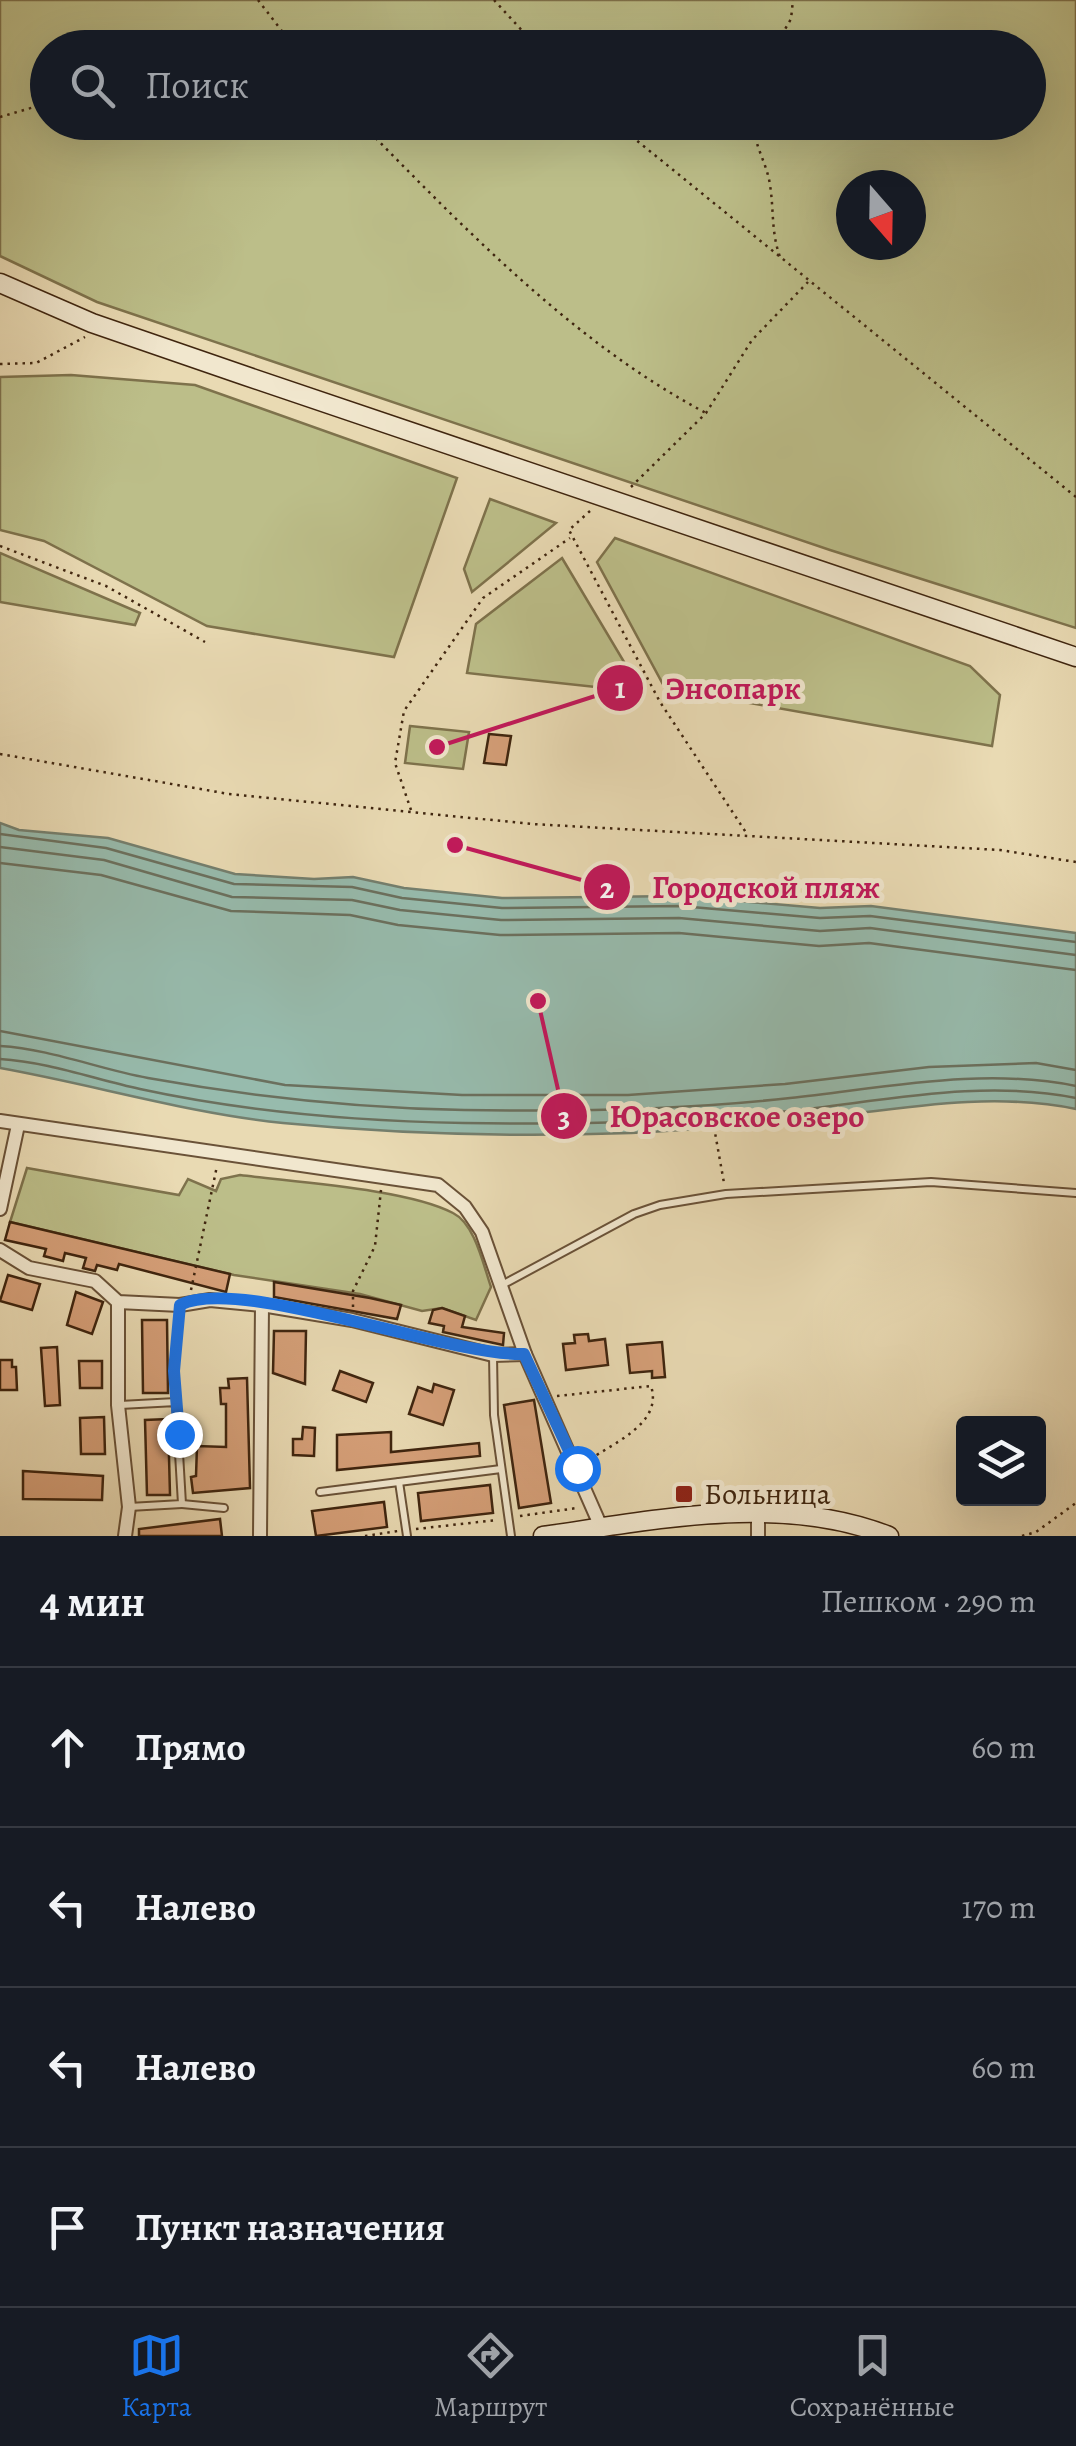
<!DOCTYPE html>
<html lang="ru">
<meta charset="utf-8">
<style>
:root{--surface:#171b24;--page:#242831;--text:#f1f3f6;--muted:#9ea1a6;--line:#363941;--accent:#1a73e8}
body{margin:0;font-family:Alegreya,serif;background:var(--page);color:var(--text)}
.controls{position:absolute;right:30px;bottom:30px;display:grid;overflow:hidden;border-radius:10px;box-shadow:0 10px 40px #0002}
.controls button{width:90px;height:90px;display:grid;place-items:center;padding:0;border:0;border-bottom:2px solid var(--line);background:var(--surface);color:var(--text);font:50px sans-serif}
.compass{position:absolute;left:836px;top:170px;width:90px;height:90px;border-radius:50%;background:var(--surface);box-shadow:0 10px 40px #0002;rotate:160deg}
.stop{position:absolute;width:30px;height:30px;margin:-22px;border:8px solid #1a73e8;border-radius:50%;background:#fff}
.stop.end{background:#1a73e8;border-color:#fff;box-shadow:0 2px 10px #0008}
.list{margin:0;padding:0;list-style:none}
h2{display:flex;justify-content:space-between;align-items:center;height:130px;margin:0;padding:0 40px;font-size:42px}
h2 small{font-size:32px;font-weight:400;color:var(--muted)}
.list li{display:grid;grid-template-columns:65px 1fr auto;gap:30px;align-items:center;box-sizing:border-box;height:160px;padding:0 40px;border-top:2px solid var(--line)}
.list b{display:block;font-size:38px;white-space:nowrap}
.list em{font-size:32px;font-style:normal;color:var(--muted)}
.icon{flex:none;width:55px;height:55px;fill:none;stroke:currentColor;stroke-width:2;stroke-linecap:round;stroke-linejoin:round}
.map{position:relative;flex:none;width:1076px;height:1536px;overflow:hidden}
.search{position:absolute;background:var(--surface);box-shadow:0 10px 40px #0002;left:30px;right:30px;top:30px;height:110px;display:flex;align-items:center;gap:25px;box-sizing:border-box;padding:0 35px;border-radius:55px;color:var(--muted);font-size:38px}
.sheet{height:770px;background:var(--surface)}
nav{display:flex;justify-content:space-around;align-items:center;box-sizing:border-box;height:140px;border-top:2px solid var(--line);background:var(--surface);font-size:28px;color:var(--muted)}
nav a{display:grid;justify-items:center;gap:5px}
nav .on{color:var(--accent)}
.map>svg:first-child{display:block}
.green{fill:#bcbe89;stroke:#7e724c;stroke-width:2.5;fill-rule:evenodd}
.water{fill:#97bbad;stroke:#747f6e;stroke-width:2.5}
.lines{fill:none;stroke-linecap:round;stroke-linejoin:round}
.shore{stroke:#6b705e;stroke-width:2.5}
.building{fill:#d59f78;stroke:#3f250f;stroke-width:2.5}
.lane-casing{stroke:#6a5238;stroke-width:10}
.street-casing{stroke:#6a5238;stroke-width:16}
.secondary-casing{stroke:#3f250f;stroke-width:21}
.path{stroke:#3f250f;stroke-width:2.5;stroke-dasharray:2.5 5;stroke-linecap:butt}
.lane{stroke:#f1e7ce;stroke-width:6}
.street{stroke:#f1e7ce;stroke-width:12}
.secondary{stroke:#f1e7ce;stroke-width:18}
.route{stroke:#1a73e8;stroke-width:12}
.poi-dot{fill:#8f2418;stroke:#f1e7ce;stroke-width:4}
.labels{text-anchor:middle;stroke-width:10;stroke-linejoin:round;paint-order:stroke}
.poi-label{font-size:30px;fill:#3f250f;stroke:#f1e7ce;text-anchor:start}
.leader{fill:none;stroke:#c2185b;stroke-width:4}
.callout-dot{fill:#c2185b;stroke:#f1e7ce;stroke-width:4}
.mark-label{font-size:30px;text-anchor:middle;font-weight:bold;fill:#fff}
.callout-label{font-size:32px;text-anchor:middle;font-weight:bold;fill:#c2185b;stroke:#f1e7ce;stroke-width:10;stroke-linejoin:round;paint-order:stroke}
</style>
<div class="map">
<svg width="1076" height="1536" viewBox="0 0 1076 1536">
<rect width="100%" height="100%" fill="#e9dab3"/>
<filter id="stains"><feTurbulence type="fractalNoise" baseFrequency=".002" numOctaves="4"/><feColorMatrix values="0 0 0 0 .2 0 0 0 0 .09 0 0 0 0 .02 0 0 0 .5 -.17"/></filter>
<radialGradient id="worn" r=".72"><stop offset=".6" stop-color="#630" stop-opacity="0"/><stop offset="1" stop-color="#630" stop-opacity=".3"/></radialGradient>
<!-- green -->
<g class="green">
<path d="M0,0H1076V628L830,550L97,302L0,256ZM48,48H1028V122H48ZM851,185H911V245H851Z"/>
<polygon points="71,375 195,385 457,478 394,657 207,626 44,541 0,530 0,377"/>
<polygon points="490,499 556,523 472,592 464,569"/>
<polygon points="615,538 970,666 1000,695 992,746 665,688 597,562"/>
<polygon points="0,553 140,613 135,625 0,602"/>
<polygon points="562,558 642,692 467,673 476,624"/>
<polygon points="410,726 469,732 463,769 405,763"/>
<path d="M27,1168L179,1195L188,1179L216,1191L221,1179L240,1175C294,1182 408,1189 453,1213C475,1224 483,1264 491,1287L476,1320L442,1308L422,1311L360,1294L234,1275L10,1222Z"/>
</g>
<!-- water -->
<path class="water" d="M0,823L19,830L108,838L235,874L314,879L353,877L404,888L502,898L680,896L820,908L871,906L1076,933V1109C995,1092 909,1107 827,1117C762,1124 696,1130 631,1133C516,1137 397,1134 283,1123C187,1113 95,1085 0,1068Z"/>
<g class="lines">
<!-- shore -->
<g class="shore">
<polyline points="0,834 106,848 234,884 352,887 402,898 502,908 680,906 820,918 870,916 1076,942"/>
<polyline points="0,847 104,860 232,897 352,900 400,910 501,920 679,918 820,931 870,928 1076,955"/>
<polyline points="0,863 101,875 231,911 350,915 398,925 500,935 679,933 819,946 869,943 1076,970"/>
<polyline points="0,1031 285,1085 462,1095 628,1095 785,1084 929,1067 1036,1063 1076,1070"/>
<path d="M0,1046C51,1049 98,1069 148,1078C253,1097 358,1108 464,1110C573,1112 682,1110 790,1098C884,1088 983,1067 1076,1086"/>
<path d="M0,1059C48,1062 94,1079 140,1089C246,1112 356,1121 464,1123C573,1125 682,1122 790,1111C884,1101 982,1079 1076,1098"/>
</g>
</g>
<!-- building -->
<g class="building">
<polygon points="489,734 511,736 506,765 484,763"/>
<polygon points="10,1222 230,1274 226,1292 119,1264 117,1270 97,1265 95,1271 83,1268 86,1258 65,1253 63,1261 44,1256 46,1249 5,1240"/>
<polygon points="8,1275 40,1284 32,1310 0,1301"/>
<polygon points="274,1282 370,1298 401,1305 397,1319 274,1297"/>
<polygon points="76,1292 103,1302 92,1334 67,1325"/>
<polygon points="442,1308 465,1316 462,1327 504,1333 503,1345 443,1332 444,1326 429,1323 433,1310"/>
<polygon points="142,1320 167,1320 168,1393 143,1393"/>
<polygon points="274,1331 306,1331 305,1384 273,1373"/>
<polygon points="588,1334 589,1341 605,1339 608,1365 566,1370 563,1344 575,1343 574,1335"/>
<polygon points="662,1342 665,1377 652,1378 652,1371 630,1373 627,1345"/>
<polygon points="57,1347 60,1405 45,1406 41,1348"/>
<polygon points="0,1360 12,1360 12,1367 16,1367 17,1390 0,1390"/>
<polygon points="79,1361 102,1361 102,1388 80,1388"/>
<polygon points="340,1371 373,1383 366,1402 333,1390"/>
<polygon points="247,1378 250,1488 193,1493 191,1477 196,1476 197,1446 226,1447 226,1404 221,1404 220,1388 229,1388 228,1379"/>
<polygon points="434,1384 454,1390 443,1425 409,1414 418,1387 432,1392"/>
<polygon points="534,1400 551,1503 519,1508 504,1405"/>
<polygon points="104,1417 105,1454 81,1454 80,1418"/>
<polygon points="168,1419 170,1495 147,1495 145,1420"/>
<polygon points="303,1427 315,1428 314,1456 293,1455 293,1439 302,1439"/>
<polygon points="391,1432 391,1452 479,1443 480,1456 337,1470 337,1435"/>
<polygon points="23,1471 103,1476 102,1500 23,1499"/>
<polygon points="490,1485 493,1513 421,1521 418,1493"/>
<polygon points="384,1502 387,1527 316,1536 312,1511"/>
<polygon points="220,1519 222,1536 139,1536 139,1529"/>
</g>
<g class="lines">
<!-- lane casing -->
<g class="lane-casing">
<g id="lane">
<polyline points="502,1285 634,1214 660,1205 726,1194 931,1182 1076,1193"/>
<polyline points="493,1355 494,1415 511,1536"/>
<polyline points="120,1405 176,1402 182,1504 129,1507"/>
<polyline points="399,1482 407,1536"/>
<polyline points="320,1492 501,1469"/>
<polyline points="182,1504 224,1508"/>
</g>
</g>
<!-- street casing -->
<g class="street-casing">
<g id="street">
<polyline points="0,1121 438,1185 465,1207 482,1232 525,1354 601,1527"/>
<polyline points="0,1209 18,1125"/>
<polyline points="0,1250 29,1268 95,1281 118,1302 180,1305 210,1300 262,1305 352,1320 493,1355 525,1354"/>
<polyline points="118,1302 118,1405 129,1507 125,1536"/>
<polyline points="758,1513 758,1536"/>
<polyline points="260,1536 262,1305"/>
</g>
</g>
<!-- secondary casing -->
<g class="secondary-casing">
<g id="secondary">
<polyline points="0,283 92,323 243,375 1076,657"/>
<path d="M543,1536C655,1520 781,1493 889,1536"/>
</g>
</g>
<!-- path -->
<g class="path">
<polyline points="258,0 295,48"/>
<polyline points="494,0 538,48"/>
<polyline points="774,48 791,19 793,0"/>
<polyline points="0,117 48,103"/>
<path d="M360,122C464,228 574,343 706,413"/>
<polyline points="614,122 1076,497"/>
<path d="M753,122C754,146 767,163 770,185C774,210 771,232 780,257"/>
<polyline points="0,364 36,363 85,337"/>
<polyline points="631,487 706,413 752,340 808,282"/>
<polyline points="590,511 569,530 660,702 747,834"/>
<polyline points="0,546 106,586 205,642"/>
<polyline points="0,754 229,794 532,824 1000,850 1076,862"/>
<polyline points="411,810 395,763 404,711 483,598 570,538"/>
<polyline points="714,1127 724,1183"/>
<polyline points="191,1290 217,1166"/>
<polyline points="353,1307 353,1291 375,1246 381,1190"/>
<polyline points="176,1393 179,1317"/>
<path d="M557,1396L651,1386C663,1423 615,1442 589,1460"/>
<polyline points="520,1516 577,1508"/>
<polyline points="416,1529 497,1520"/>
<polyline points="365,1536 398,1531"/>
<polyline points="1022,1536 1036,1532 1076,1503"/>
</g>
<!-- lane -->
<use href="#lane" class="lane"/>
<!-- street -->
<use href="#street" class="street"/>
<!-- secondary -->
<use href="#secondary" class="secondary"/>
</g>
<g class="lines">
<!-- route -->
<path class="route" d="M179,1434L174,1371L180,1305C239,1275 447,1356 524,1354L577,1468"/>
</g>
<!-- markers -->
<rect class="poi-dot" x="674" y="1484" width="20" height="20" rx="5"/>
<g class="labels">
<!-- poi labels -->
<g class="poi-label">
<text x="704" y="1504">Больница</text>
</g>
</g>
<!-- callouts -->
<path class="leader" d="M437 747L620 688M455 845L607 887M538 1001L564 1116"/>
<g class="callout-dot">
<circle cx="437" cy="747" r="10"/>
<circle cx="455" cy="845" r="10"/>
<circle cx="538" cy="1001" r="10"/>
<circle cx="620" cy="688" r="25"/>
<circle cx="607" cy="887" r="25"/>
<circle cx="564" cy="1116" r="25"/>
</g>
<g class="mark-label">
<text x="620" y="698">1</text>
<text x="607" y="898">2</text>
<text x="564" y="1127">3</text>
</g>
<g class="callout-label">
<text x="733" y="699">Энсопарк</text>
<text x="766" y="898">Городской пляж</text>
<text x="737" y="1127">Юрасовское озеро</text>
</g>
<rect width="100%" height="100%" filter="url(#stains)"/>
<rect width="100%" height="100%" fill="url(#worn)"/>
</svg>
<div class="controls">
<button><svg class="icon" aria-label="layers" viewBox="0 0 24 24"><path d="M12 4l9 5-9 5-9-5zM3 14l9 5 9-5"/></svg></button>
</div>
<svg class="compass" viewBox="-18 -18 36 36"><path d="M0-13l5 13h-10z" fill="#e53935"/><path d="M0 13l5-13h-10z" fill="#9ea1a6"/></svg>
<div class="stop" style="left:577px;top:1468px"></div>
<div class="stop end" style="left:179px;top:1434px"></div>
<div class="search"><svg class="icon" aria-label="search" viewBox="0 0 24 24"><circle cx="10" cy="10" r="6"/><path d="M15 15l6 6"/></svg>Поиск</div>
</div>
<section class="sheet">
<h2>4 мин<small>Пешком · 290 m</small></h2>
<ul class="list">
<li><svg class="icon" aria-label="ahead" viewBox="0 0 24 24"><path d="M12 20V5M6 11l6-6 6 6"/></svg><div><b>Прямо</b></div><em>60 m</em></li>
<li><svg class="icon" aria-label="left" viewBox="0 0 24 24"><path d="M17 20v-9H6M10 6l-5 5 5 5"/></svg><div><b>Налево</b></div><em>170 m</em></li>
<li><svg class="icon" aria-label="left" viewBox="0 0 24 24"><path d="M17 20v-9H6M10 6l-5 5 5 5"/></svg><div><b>Налево</b></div><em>60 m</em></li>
<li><svg class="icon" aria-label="arrive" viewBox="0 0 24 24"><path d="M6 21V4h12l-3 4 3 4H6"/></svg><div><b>Пункт назначения</b></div></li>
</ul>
</section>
<nav>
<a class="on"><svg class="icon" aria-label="map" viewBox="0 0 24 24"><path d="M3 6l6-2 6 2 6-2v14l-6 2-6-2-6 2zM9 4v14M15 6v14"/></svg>Карта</a>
<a><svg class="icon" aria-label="directions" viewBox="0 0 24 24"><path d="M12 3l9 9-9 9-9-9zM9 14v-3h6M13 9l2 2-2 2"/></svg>Маршрут</a>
<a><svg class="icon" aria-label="saved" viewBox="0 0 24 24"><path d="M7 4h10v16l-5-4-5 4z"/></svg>Сохранённые</a>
</nav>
